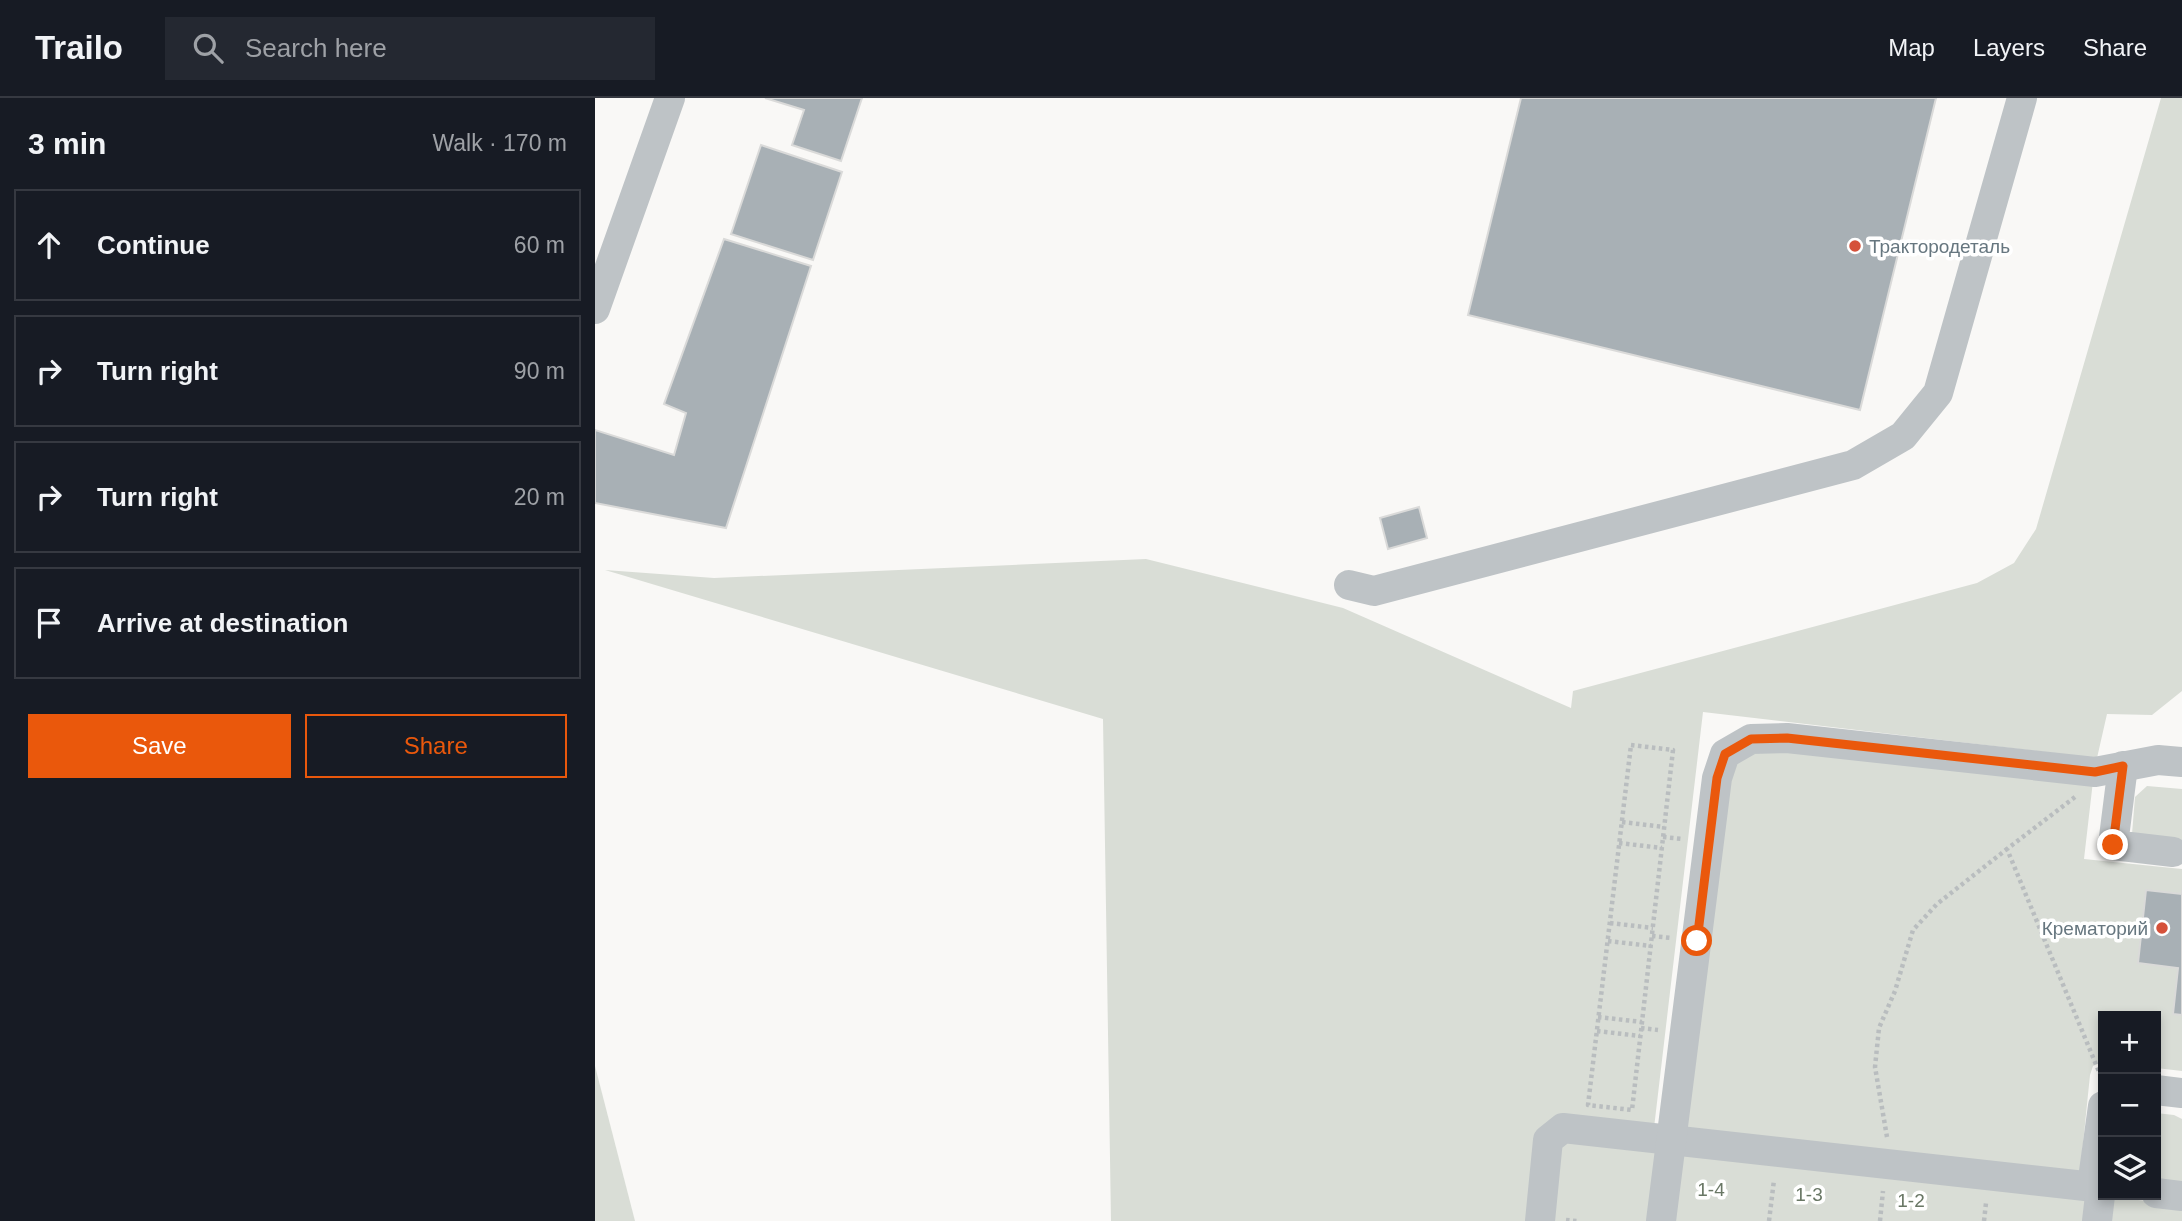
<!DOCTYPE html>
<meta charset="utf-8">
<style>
:root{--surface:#171b24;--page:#242831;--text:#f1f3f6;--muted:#9ea1a6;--line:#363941;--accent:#ea580c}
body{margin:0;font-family:Arial,sans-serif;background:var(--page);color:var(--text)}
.controls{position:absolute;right:21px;bottom:21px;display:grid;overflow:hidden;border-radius:0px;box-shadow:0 4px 10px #0003}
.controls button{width:63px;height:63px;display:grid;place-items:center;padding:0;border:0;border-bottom:2px solid var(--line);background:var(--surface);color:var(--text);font:35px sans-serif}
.stop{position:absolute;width:21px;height:21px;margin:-16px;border:5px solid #ea580c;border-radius:50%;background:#fff}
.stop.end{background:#ea580c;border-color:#fff;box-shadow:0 2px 7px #0008}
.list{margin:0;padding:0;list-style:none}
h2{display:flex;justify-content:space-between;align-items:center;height:91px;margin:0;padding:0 28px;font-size:30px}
h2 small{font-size:23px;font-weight:400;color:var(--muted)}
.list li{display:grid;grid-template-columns:46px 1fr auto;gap:21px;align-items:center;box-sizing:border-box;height:112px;margin:0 14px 14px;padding:0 14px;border:2px solid var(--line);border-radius:0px}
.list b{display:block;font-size:26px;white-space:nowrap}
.list em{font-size:23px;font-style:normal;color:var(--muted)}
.actions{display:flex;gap:14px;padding:21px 28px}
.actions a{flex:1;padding:16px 0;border:2px solid var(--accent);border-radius:0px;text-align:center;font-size:24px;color:var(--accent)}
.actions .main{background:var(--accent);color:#fff}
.icon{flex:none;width:38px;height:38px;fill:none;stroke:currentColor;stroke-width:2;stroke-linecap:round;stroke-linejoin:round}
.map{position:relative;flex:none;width:1587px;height:1123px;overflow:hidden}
header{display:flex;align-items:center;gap:42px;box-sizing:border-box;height:98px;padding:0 35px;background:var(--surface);border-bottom:2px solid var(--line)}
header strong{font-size:33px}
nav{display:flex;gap:38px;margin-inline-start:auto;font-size:24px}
.search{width:490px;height:63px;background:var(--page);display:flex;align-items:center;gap:18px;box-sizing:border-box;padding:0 24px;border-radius:0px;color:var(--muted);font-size:26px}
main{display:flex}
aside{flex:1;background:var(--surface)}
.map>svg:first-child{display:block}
.green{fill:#d9ddd6}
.building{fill:#a8b0b5;stroke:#dadad9;stroke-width:2}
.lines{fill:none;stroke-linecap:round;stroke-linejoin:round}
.path{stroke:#b9bdbf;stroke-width:4.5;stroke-dasharray:3.5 3.5;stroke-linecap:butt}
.minor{stroke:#bec3c6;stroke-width:30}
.route{stroke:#ea580c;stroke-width:9}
.poi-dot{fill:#d5513a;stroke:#fff;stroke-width:2.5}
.labels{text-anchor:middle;stroke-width:7;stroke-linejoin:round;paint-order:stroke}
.poi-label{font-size:19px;fill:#66767f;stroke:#fff;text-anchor:start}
.park-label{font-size:19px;fill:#697765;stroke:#fff}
</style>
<header>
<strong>Trailo</strong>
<div class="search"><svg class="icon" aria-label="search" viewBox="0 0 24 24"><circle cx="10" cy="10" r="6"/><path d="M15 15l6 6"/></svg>Search here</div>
<nav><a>Map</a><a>Layers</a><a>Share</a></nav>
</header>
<main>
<aside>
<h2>3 min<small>Walk · 170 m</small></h2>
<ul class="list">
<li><svg class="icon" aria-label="ahead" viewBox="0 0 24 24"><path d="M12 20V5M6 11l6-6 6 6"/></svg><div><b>Continue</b></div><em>60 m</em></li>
<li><svg class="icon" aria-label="right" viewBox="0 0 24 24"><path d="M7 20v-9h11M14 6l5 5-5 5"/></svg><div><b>Turn right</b></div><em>90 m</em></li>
<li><svg class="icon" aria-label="right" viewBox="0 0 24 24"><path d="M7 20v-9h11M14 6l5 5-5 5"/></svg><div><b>Turn right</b></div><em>20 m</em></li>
<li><svg class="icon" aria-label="arrive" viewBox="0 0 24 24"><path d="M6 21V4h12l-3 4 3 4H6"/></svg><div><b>Arrive at destination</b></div></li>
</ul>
<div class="actions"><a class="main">Save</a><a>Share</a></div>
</aside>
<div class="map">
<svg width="1587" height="1123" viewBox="0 0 1587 1123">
<rect width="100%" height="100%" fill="#f9f8f6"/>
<!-- green -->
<g class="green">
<polygon points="1566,0 1587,0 1587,593 1557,617 1512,616 1502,660 1108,614 1057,1047 1587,1107 1587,1123 516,1123 508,621 10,472 119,480 551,461 748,510 976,610 978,593 1382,485 1419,465 1441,431"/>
<polygon points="1190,652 1498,683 1489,761 1587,771 1587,796 1551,792 1543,865 1583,870 1578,915 1587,917 1587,973 1561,970 1561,918 1508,918 1508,964 1498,968 1495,977 1485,1075 1090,1030 1130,688 1140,666 1158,655"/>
<polygon points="1552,688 1587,691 1587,748 1537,736 1540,699"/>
<polygon points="0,968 40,1123 0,1123"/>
<polygon points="1561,1015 1579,1017 1587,1021 1587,1088 1561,1085"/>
</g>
<!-- building -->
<g class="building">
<polygon points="170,0 267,0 246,63 197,47 209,12"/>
<polygon points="926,0 1341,0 1265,312 873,217"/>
<polygon points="166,47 247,74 218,162 136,136"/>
<polygon points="129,141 216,168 131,430 0,405 0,332 79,357 91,315 69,306"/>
<polygon points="824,409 832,440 793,451 785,420"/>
<polygon points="1551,792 1587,796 1587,792 1587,917 1578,916 1583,870 1543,865"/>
</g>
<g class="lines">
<!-- path -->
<g class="path">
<polygon points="1036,647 1078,652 1037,1012 993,1007"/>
<polyline points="1480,699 1412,751 1507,981"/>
<polyline points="1027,724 1069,729"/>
<polyline points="1068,739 1088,741"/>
<polyline points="1024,745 1067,750"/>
<polyline points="1015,825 1058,830"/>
<polyline points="1057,838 1077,840"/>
<polyline points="1013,843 1056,848"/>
<polyline points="1003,919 1047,924"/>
<polyline points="1046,930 1063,932"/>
<polyline points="1002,933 1045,938"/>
<polyline points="1292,1039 1280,969 1284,930 1300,893 1318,832 1342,806 1412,751"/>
<polyline points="971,1122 982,1123"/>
<polyline points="1174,1123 1179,1082"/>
<polyline points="1285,1123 1288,1093"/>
<polyline points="1389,1123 1391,1105"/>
</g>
<!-- minor -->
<g class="minor">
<polyline points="0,211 75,0"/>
<polyline points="754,487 779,493 1258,367 1308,338 1343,295 1427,0"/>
<polyline points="1528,668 1518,747 1578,754"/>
<polyline points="1561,992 1587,995"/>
<polyline points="1497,1088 1508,1008"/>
<polyline points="1561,1095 1587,1098"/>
<polyline points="945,1123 953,1042 968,1030 1508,1090"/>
<polyline points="1066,1123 1122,680 1130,656 1156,641 1192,640 1500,674 1563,662 1587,664"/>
<polyline points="1502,1123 1506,1089"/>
</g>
</g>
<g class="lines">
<!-- route -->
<polyline class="route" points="1102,843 1122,680 1130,656 1156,641 1192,640 1500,674 1528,668 1518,747"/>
</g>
<!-- markers -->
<g class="poi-dot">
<circle cx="1260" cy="148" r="7"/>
<circle cx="1567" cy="830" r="7"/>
</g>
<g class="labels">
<!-- poi labels -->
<g class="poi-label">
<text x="1274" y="155">Трактородеталь</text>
<text x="1553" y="837" text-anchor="end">Крематорий</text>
</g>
<!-- park labels -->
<g class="park-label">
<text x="1116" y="1098">1-4</text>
<text x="1214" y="1103">1-3</text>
<text x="1316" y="1109">1-2</text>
</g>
</g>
</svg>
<div class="controls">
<button>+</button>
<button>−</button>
<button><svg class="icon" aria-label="layers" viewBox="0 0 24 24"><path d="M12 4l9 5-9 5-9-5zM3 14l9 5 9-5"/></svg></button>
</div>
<div class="stop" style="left:1102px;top:843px"></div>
<div class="stop end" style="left:1518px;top:747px"></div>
</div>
</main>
